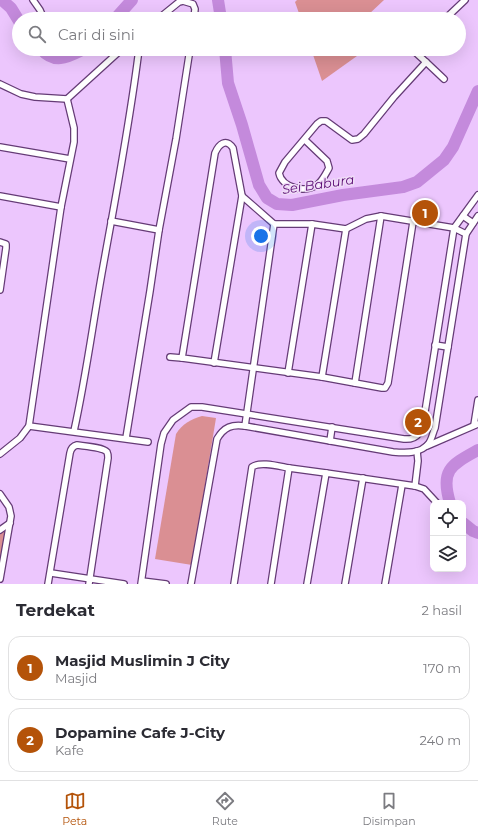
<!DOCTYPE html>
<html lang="id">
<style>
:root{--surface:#fff;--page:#f2f2f3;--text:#2b2b33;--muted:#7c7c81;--line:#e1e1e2;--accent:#b45309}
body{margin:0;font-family:Montserrat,sans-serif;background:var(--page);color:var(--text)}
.controls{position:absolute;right:12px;bottom:12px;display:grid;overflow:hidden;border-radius:8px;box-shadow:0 4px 16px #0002}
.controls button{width:36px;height:36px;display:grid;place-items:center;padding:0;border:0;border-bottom:1px solid var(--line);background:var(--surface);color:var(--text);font:20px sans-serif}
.you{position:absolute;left:261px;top:236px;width:14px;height:14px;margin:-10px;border:3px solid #fff;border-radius:50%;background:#1a73e8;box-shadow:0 0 0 6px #1a73e833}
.badge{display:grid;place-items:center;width:26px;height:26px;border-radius:50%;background:var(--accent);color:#fff;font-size:13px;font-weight:700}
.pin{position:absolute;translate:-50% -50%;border:2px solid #fff;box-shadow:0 1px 4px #0006}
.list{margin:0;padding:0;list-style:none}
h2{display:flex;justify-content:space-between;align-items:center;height:52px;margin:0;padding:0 16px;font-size:17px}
h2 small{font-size:13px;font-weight:400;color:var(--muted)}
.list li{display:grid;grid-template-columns:26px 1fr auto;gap:12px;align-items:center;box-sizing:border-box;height:64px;margin:0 8px 8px;padding:0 8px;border:1px solid var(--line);border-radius:12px}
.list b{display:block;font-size:15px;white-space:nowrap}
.list p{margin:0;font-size:13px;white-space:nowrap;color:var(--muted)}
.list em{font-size:13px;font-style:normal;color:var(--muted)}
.icon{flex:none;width:22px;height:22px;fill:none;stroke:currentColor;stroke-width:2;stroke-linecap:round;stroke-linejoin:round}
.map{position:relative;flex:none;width:478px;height:584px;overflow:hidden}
.search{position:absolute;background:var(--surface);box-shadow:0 4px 16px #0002;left:12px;right:12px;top:12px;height:44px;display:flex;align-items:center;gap:10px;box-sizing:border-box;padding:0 14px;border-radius:22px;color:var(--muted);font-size:15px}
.sheet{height:196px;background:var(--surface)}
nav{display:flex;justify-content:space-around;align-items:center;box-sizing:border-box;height:56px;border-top:1px solid var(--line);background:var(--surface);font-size:11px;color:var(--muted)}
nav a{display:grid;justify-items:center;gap:2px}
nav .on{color:var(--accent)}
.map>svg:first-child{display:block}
.green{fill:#da8f93}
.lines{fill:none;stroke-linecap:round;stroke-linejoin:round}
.river{stroke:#c48adc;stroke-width:12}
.minor-casing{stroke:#653b76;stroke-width:8}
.minor{stroke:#fff;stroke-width:5.5}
.labels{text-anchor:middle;stroke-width:3;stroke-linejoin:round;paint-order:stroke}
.water-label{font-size:13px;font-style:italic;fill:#56066f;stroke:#efdcf7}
</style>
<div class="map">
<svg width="478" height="584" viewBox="0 0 478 584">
<rect width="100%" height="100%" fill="#ecc6fd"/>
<!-- green -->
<g class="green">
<polygon points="297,0 384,0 368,15 371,19 301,19 295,2"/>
<polygon points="311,49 364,49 357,56 322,81"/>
<path d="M202,416L216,418L192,565L155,559L176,434C182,424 191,419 202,416Z"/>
<polygon points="6,529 0,563 0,533"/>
</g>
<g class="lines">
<!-- river -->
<g class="river">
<polyline points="2,0 11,8 19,21"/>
<polyline points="218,0 221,19"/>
<polyline points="115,19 132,0"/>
<path d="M41,49C55,65 68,57 84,49"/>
<polyline points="225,49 228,83 242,125 259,185 267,198 277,204 292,205 343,195 403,187 417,182 444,160 453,147 478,91"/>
<path d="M450,503C440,470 451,465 478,450"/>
<polyline points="463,523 473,531 478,533"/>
</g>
<!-- minor casing -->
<g class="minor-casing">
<g id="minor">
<polyline points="33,0 40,10 44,19"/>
<polyline points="158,19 179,2 183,1 193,4 195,9 194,19"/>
<polyline points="445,19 465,0"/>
<polyline points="426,62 444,79"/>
<polyline points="0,84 21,94 35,97 67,99 122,49"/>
<path d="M305,140L327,161L329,168C326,173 323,180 318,184C306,194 282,188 279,173L285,162L317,124L321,121H326L352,140L358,139L364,134L394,97L426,62L415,52L417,49"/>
<polyline points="0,147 70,159"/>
<polyline points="0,196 61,207"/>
<polyline points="463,216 473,223"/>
<polyline points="111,221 159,230"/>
<path d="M274,224L242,196L233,148C226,138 219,144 215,153L182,358L322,377L382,388H385L388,383L413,222"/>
<polyline points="0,242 6,244 6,248 0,290"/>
<polyline points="435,345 448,347"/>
<polyline points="170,357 182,358"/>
<polyline points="214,363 242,196"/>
<polyline points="288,373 312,224"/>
<polyline points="322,377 346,229"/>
<polyline points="355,383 381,216"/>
<polyline points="474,425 478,400"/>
<polyline points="29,426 148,442"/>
<polyline points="245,426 274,224 312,224 346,229 366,219 381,216 454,228 466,234"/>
<path d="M74,431C86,377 93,322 103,267C116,195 130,122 139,49"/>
<polyline points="126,438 150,291 159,230 176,139 190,49"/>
<polyline points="330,441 332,427"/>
<polyline points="427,446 478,424"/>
<polyline points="0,454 20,438 29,426 61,207 74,142 74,128 67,99"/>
<polyline points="289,468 326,473"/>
<polyline points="415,486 418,461 417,451"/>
<polyline points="0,494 9,507 11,516 0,579"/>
<polyline points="0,530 10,523"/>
<polyline points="51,573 124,584"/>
<polyline points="142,581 166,584"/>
<path d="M48,584L70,453C71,448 73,446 77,445C83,446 103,447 107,452C108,454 108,456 108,458L89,584"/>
<path d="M141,584L161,444L164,433L173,420L191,407H202L404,439C419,440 421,431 424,418L454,228L478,195"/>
<path d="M191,584L217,439C224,427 232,424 245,426L393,452C405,453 421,454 429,443C432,439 433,432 435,428L466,234L478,216"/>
<path d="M234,584L252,467C260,461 278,466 289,468L271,584"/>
<polyline points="307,584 326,473 415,486 424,489 437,503"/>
<polyline points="345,584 363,478"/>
<polyline points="385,584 402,485"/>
</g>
</g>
<!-- minor -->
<use href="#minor" class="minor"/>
</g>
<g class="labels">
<!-- water labels -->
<g class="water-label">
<text transform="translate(318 184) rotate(-8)" y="5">Sei Babura</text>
</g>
</g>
</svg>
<div class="controls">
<button><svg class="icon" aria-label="locate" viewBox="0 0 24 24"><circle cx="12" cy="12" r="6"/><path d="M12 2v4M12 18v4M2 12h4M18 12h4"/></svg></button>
<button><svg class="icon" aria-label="layers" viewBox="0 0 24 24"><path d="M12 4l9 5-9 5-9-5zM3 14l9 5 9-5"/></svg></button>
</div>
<div class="you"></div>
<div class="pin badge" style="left:425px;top:213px">1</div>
<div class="pin badge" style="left:418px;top:422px">2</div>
<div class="search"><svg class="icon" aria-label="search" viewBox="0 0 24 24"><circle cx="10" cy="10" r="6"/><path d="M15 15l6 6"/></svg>Cari di sini</div>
</div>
<section class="sheet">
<h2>Terdekat<small>2 hasil</small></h2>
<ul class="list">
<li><span class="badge">1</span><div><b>Masjid Muslimin J City</b><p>Masjid</p></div><em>170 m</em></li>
<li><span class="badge">2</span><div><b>Dopamine Cafe J-City</b><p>Kafe</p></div><em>240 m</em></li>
</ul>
</section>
<nav>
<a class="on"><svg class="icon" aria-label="map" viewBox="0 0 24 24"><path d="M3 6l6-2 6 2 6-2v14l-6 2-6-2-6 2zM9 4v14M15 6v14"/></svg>Peta</a>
<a><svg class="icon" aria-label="directions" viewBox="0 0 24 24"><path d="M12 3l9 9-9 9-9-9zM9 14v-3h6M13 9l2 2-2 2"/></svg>Rute</a>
<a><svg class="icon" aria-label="saved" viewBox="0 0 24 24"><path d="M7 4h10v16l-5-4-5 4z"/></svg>Disimpan</a>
</nav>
